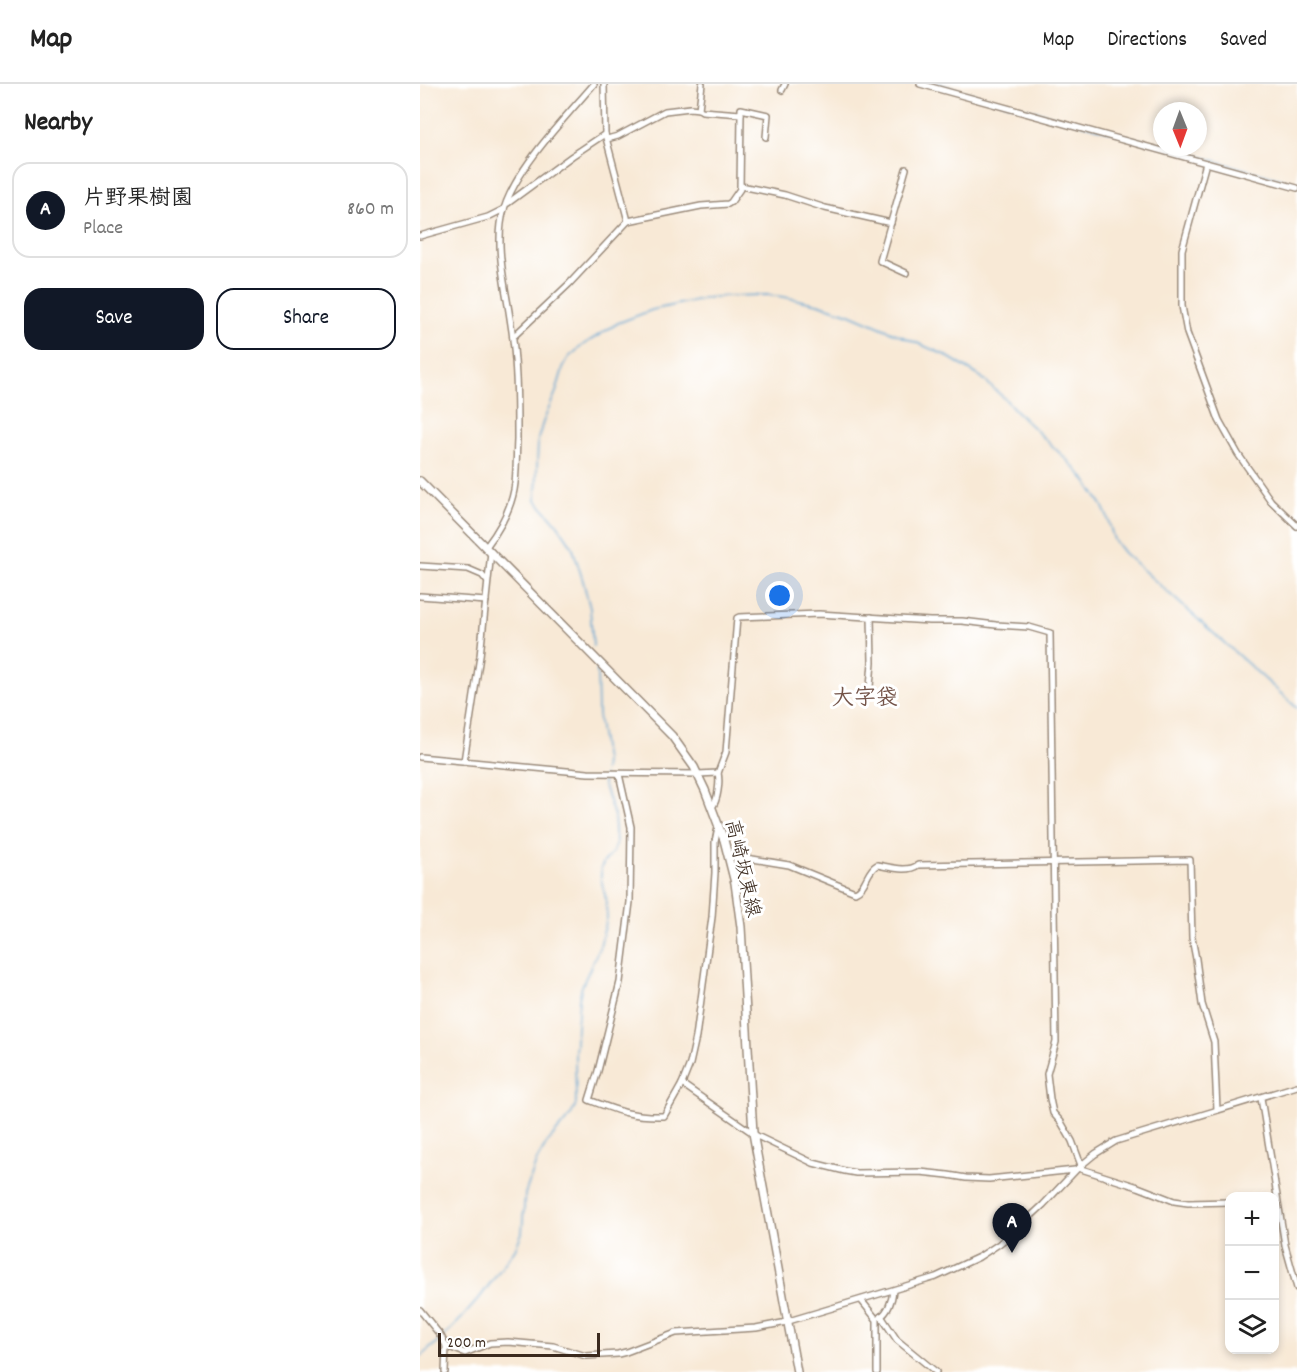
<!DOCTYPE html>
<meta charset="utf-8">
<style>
:root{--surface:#fff;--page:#f6f6f6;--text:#222;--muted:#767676;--line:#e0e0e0;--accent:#111827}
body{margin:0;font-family:Dekko,"Klee One",sans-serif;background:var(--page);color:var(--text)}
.controls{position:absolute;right:18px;bottom:18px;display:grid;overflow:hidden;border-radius:12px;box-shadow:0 3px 9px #0003}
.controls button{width:54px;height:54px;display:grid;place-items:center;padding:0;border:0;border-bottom:2px solid var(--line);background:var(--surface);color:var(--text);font:30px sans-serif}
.compass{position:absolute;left:733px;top:18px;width:54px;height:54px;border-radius:50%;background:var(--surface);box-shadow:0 3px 9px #0003;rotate:179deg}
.scale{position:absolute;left:18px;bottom:15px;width:162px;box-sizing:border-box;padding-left:6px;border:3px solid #3b2a1e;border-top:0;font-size:16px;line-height:21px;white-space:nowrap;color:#3b2a1e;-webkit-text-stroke:4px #fff;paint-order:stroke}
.you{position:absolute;left:360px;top:512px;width:21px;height:21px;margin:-15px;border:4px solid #fff;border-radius:50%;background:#1a73e8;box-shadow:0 0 0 9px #1a73e833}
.badge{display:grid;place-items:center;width:39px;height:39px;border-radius:50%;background:var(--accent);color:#fff;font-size:20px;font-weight:700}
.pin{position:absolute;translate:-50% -50px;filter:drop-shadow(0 2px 3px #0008)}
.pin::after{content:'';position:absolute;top:32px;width:21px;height:18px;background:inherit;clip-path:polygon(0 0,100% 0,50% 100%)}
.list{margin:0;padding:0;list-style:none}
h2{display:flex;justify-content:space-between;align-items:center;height:78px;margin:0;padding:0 24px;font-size:26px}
h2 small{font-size:20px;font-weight:400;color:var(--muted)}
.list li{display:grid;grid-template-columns:39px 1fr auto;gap:18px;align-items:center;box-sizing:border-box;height:96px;margin:0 12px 12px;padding:0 12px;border:2px solid var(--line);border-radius:18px}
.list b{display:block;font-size:22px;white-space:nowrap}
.list p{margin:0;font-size:20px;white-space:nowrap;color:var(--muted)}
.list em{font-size:20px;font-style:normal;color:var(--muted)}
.actions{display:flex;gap:12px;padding:18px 24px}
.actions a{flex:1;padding:14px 0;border:2px solid var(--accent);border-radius:18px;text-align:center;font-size:21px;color:var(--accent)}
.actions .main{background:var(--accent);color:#fff}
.icon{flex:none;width:33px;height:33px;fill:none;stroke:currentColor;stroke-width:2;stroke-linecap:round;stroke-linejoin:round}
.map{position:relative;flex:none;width:877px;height:1288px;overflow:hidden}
header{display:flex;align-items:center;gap:36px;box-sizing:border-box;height:84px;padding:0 30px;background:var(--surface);border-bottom:2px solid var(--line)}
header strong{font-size:28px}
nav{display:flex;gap:33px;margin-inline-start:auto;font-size:21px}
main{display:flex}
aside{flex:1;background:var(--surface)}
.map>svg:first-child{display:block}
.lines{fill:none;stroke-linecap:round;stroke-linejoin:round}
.stream{stroke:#5ba2d1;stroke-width:1.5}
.minor-casing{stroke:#9a8a7a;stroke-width:8}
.major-casing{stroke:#9a8a7a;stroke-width:10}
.minor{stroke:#fff;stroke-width:5}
.major{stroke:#fff;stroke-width:7}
.labels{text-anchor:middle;stroke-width:6;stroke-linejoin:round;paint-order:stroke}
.street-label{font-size:20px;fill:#3b2a1e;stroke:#fff}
.quarter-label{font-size:22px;font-weight:bold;fill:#745449;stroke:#fff}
</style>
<header>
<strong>Map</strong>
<nav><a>Map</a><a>Directions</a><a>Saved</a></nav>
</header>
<main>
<aside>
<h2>Nearby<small></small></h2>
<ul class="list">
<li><span class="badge">A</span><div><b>片野果樹園</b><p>Place</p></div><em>860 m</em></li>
</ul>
<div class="actions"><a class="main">Save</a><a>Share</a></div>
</aside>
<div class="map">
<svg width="877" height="1288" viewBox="0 0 877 1288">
<rect width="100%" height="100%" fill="#fff"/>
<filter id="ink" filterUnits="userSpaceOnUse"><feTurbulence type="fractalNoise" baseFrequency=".0167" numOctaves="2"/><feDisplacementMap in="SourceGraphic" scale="12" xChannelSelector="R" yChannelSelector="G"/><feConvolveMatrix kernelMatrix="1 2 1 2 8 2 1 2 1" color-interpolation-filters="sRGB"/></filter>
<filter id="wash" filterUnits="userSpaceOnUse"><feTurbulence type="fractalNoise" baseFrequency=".008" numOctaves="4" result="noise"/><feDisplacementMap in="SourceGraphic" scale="24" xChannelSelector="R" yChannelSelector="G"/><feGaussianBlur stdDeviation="1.35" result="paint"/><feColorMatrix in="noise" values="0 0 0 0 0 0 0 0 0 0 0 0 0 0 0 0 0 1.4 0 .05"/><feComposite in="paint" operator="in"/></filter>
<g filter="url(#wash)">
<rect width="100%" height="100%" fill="#f8e9d6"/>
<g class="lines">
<!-- stream -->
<g class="stream">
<polyline points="517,0 742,62"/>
<polyline points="746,63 877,100"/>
<polyline points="173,562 170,524 163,497 152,462 137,440 116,416 118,355 123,338 136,308 144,281 149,273 163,261 198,239 232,226 286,214 305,212 348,211 364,213 398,220 430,230 525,271 561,293 585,315 601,332 646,375 663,393 682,421 687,432 694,456 704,469 877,624"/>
<polyline points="177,583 178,631 185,677 184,687"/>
<polyline points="24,1252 41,1235 61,1212 95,1165 102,1149 105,1110 117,1076 127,1059 151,1031 156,1020 155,970 159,915 162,902 180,862 187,834 186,815 181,795 181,784 184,778 193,768 196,760 194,732 183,699 184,691"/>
<polyline points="0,1273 21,1255"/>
</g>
</g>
</g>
<g filter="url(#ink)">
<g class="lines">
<!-- minor casing -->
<g class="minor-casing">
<g id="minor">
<polyline points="184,0 185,50 208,137"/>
<polyline points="500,0 877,104"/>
<polyline points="362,6 365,0"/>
<polyline points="279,25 282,0"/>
<polyline points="187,55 198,52 245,27 270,24 279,25 282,27 321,30 321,25 348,31 346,53"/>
<polyline points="786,79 762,166 762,222 767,249 799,336 818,370 851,417 877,442"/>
<polyline points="486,85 460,177 486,189"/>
<polyline points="321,102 365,111 405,124 471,139"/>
<polyline points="88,119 152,72 185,50"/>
<polyline points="0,152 68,133 84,125"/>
<polyline points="93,253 149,200 208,137 281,122 308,120 311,118 320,105 321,30"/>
<path d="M66,463C79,446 90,427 94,406C97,390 96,373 97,356C97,315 97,275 90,234C85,199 74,160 84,125C97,83 145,34 174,0"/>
<polyline points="0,482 48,485 62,491 67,497"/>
<polyline points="0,512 66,517"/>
<polyline points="450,603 452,578 451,533"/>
<polyline points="0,673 168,689 278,690 298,689 306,668 317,534 319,533 399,530 510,537 542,537 576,541 609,543 630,549 636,958 627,990 630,1015 633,1029 641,1038 652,1057 661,1081"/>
<polyline points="44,677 60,572 71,468"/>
<path d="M199,690L211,743L210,818L200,898L178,987L169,1016C198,1027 212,1033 244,1032L262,1000L270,980L276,953L292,833L295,789V758L298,743"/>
<path d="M292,723C298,717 300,697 298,689"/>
<path d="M308,771L369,781L435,808C447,803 446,787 457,781C470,783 487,789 498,781L770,776L772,854L776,875L782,920L794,958L797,1026"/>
<polyline points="262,1000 337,1052 393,1079 425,1087 436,1089 500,1088 528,1091 546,1094 569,1095 655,1086"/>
<polyline points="841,1014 865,1161 877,1204"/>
<polyline points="658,1084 718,1103 754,1117 768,1119 810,1118"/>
<polyline points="441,1216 457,1236 457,1288"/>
<polyline points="0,1226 21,1252 26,1262 25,1288"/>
<polyline points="461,1232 477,1256 516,1288"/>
<path d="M460,1233C468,1229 472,1216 473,1207"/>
<polyline points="26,1262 45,1269 70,1259 88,1258 133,1262 166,1272 198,1270 206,1268 256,1249 336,1244 362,1239 516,1193 559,1173 579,1160 595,1147 623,1121 658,1084 675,1070 696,1057 877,1002"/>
</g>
</g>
<!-- major casing -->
<g class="major-casing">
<polyline id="major" points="0,397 252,652 274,683 285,706 304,756 315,799 321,843 333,1049 377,1288"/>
</g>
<!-- minor -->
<use href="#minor" class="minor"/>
<!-- major -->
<use href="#major" class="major"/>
</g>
</g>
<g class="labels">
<!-- street labels -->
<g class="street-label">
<text transform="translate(324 784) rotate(77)" y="7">高崎坂東線</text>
</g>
<!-- quarter labels -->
<g class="quarter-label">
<text x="445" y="620">大字袋</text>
</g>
</g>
</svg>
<div class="controls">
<button>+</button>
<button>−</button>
<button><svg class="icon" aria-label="layers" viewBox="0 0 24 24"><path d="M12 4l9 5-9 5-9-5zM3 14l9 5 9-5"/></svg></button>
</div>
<svg class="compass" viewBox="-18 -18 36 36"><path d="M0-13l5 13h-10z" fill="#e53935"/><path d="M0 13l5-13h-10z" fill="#767676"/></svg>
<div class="scale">200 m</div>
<div class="you"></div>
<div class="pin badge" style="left:592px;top:1169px">A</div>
</div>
</main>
